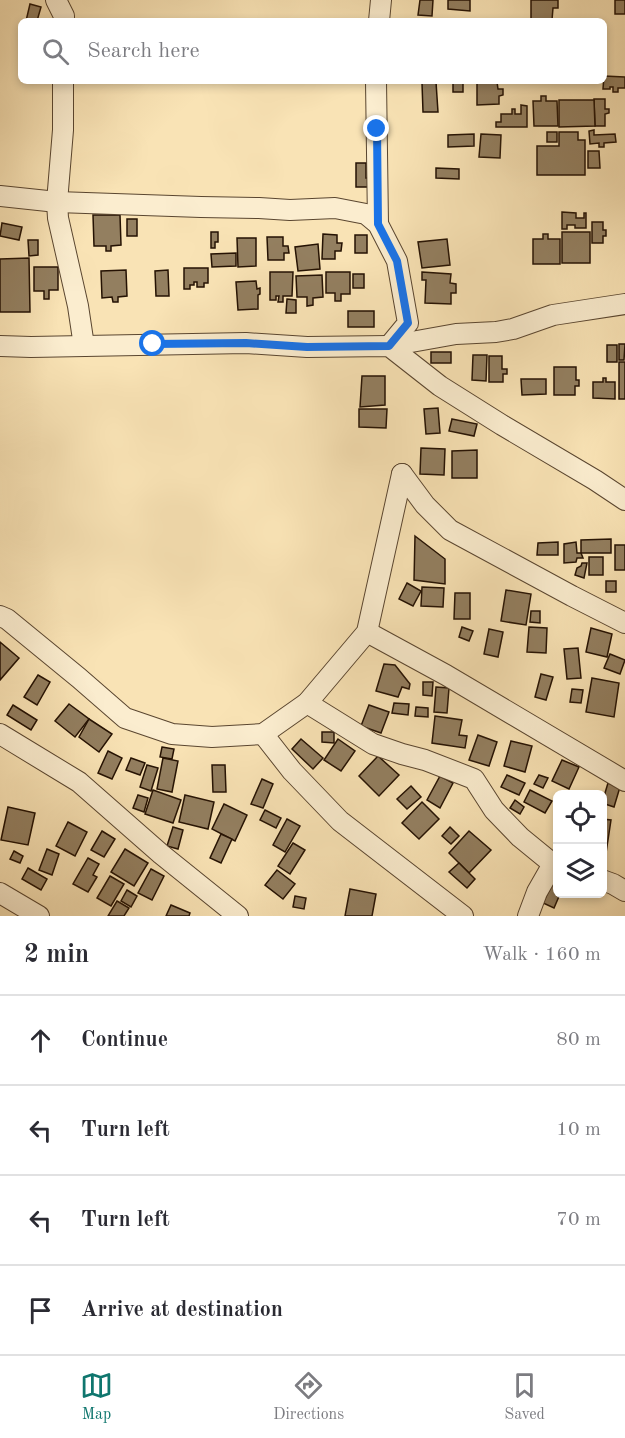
<!DOCTYPE html>
<meta charset="utf-8">
<style>
:root{--surface:#fff;--page:#f2f2f3;--text:#2b2b33;--muted:#7c7c81;--line:#e1e1e2;--accent:#0f766e}
body{margin:0;font-family:"Old Standard TT",serif;background:var(--page);color:var(--text)}
.controls{position:absolute;right:18px;bottom:18px;display:grid;overflow:hidden;border-radius:9px;box-shadow:0 3px 9px #0003}
.controls button{width:54px;height:54px;display:grid;place-items:center;padding:0;border:0;border-bottom:2px solid var(--line);background:var(--surface);color:var(--text);font:30px sans-serif}
.stop{position:absolute;width:18px;height:18px;margin:-14px;border:4px solid #1a73e8;border-radius:50%;background:#fff}
.stop.end{background:#1a73e8;border-color:#fff;box-shadow:0 2px 6px #0008}
.list{margin:0;padding:0;list-style:none}
h2{display:flex;justify-content:space-between;align-items:center;height:78px;margin:0;padding:0 24px;font-size:26px}
h2 small{font-size:20px;font-weight:400;color:var(--muted)}
.list li{display:grid;grid-template-columns:39px 1fr auto;gap:18px;align-items:center;box-sizing:border-box;height:90px;padding:0 24px;border-top:2px solid var(--line)}
.list b{display:block;font-size:22px;white-space:nowrap}
.list em{font-size:20px;font-style:normal;color:var(--muted)}
.icon{flex:none;width:33px;height:33px;fill:none;stroke:currentColor;stroke-width:2;stroke-linecap:round;stroke-linejoin:round}
.map{position:relative;flex:none;width:625px;height:916px;overflow:hidden}
.search{position:absolute;background:var(--surface);box-shadow:0 3px 9px #0003;left:18px;right:18px;top:18px;height:66px;display:flex;align-items:center;gap:15px;box-sizing:border-box;padding:0 21px;border-radius:9px;color:var(--muted);font-size:22px}
.sheet{height:438px;background:var(--surface)}
nav{display:flex;justify-content:space-around;align-items:center;box-sizing:border-box;height:84px;border-top:2px solid var(--line);background:var(--surface);font-size:16px;color:var(--muted)}
nav a{display:grid;justify-items:center;gap:3px}
nav .on{color:var(--accent)}
.map>svg:first-child{display:block}
.building{fill:#937f60;stroke:#251203;stroke-width:1.5}
.lines{fill:none;stroke-linecap:round;stroke-linejoin:round}
.minor-casing{stroke:#5a4630;stroke-width:22}
.minor{stroke:#fbedcf;stroke-width:20}
.route{stroke:#1a73e8;stroke-width:8}
</style>
<div class="map">
<svg width="625" height="916" viewBox="0 0 625 916">
<rect width="100%" height="100%" fill="#f9e3b5"/>
<filter id="stains"><feTurbulence type="fractalNoise" baseFrequency=".00333" numOctaves="4"/><feColorMatrix values="0 0 0 0 .2 0 0 0 0 .09 0 0 0 0 .02 0 0 0 .5 -.17"/></filter>
<radialGradient id="worn" r=".72"><stop offset=".6" stop-color="#630" stop-opacity="0"/><stop offset="1" stop-color="#630" stop-opacity=".3"/></radialGradient>
<!-- building -->
<g class="building">
<polygon points="420,0 433,0 432,16 418,15"/>
<polygon points="448,0 470,0 470,11 448,9"/>
<polygon points="531,0 558,0 558,8 553,8 552,20 531,20"/>
<rect x="615" y="0" width="10" height="14"/>
<polygon points="30,4 41,7 37,21 26,21"/>
<polygon points="604,76 625,77 625,88 618,88 618,92 613,92 613,87 610,87 610,89 603,89"/>
<rect x="453" y="81" width="10" height="11"/>
<polygon points="436,82 438,112 423,112 422,83"/>
<polygon points="477,82 497,82 498,89 503,89 503,95 499,96 499,104 477,105"/>
<polygon points="541,96 546,96 546,101 557,101 558,126 534,126 533,101 541,101"/>
<polygon points="594,99 605,99 605,109 609,109 609,113 605,114 605,126 595,126"/>
<polygon points="559,100 594,100 595,126 559,127"/>
<polygon points="521,105 527,106 527,127 496,127 496,122 501,122 501,114 512,114 512,109 515,109 515,114 521,114"/>
<polygon points="594,130 594,135 615,134 616,142 604,143 604,147 599,147 599,143 590,144 589,131"/>
<rect x="547" y="132" width="10" height="10"/>
<polygon points="559,132 578,132 578,140 585,140 585,175 537,175 537,146 559,146"/>
<polygon points="474,134 474,146 448,147 448,135"/>
<polygon points="481,134 501,135 500,158 479,157"/>
<polygon points="588,151 599,151 600,168 588,168"/>
<polygon points="356,163 366,163 366,178 369,178 369,187 356,187"/>
<polygon points="436,168 459,169 459,179 436,178"/>
<polygon points="562,212 576,213 576,218 584,218 584,213 586,213 586,228 575,228 575,225 567,225 567,229 562,229"/>
<polygon points="93,215 120,215 121,245 111,246 111,251 106,251 106,246 94,246"/>
<rect x="127" y="219" width="10" height="17"/>
<polygon points="592,222 603,222 603,230 606,230 606,236 603,236 603,243 592,243"/>
<polygon points="2,223 22,227 19,240 0,236"/>
<polygon points="211,232 218,232 218,242 215,242 215,248 211,248"/>
<rect x="562" y="232" width="28" height="31"/>
<polygon points="323,234 337,235 337,243 342,243 341,251 335,251 335,259 322,259"/>
<polygon points="543,234 548,234 548,239 560,239 560,264 533,264 533,239 543,239"/>
<rect x="355" y="235" width="12" height="18"/>
<polygon points="267,237 283,237 283,246 288,246 289,253 284,253 284,260 268,260"/>
<polygon points="237,238 256,238 256,266 238,267"/>
<polygon points="447,239 450,265 422,268 418,242"/>
<polygon points="28,240 38,240 38,255 29,256"/>
<polygon points="318,244 320,269 298,271 295,247"/>
<polygon points="236,253 236,266 212,267 211,254"/>
<polygon points="29,258 30,312 0,312 0,259"/>
<polygon points="34,267 58,267 58,290 49,290 49,299 44,299 44,291 34,291"/>
<polygon points="184,268 208,268 208,283 204,283 204,287 197,287 197,282 194,282 194,285 190,285 190,289 184,289"/>
<polygon points="126,270 127,296 118,297 118,302 113,302 112,297 102,298 101,271"/>
<polygon points="168,270 169,296 156,296 155,271"/>
<polygon points="270,272 293,272 292,296 283,296 283,302 278,302 279,296 276,296 276,300 270,300"/>
<polygon points="326,272 350,272 350,294 341,294 341,301 335,301 335,293 326,293"/>
<polygon points="422,272 451,274 450,283 456,284 456,293 451,293 451,304 425,303 426,280 422,280"/>
<rect x="353" y="274" width="11" height="14"/>
<polygon points="322,275 323,297 313,298 313,305 307,306 307,297 297,297 296,276"/>
<polygon points="256,281 257,289 260,288 260,294 258,295 258,309 238,310 236,282"/>
<polygon points="287,299 296,300 296,313 286,313"/>
<rect x="348" y="311" width="26" height="16"/>
<polygon points="619,344 625,344 624,360 619,360"/>
<rect x="607" y="345" width="10" height="17"/>
<rect x="431" y="352" width="20" height="11"/>
<polygon points="473,355 487,355 486,381 472,380"/>
<polygon points="489,356 502,356 502,369 507,369 507,374 503,374 503,382 489,382"/>
<rect x="619" y="362" width="6" height="37"/>
<polygon points="554,367 576,367 576,380 579,380 579,386 575,386 575,395 554,395"/>
<polygon points="362,376 385,376 385,405 360,407"/>
<polygon points="603,378 606,378 606,382 615,382 615,399 593,398 593,382 603,382"/>
<polygon points="521,379 546,379 546,394 522,395"/>
<polygon points="438,408 440,433 426,434 424,409"/>
<polygon points="359,409 387,409 386,428 359,427"/>
<polygon points="452,419 477,424 474,436 449,431"/>
<polygon points="421,448 445,449 444,475 420,474"/>
<polygon points="477,450 477,478 452,478 452,451"/>
<polygon points="415,536 445,559 445,584 414,580"/>
<polygon points="611,539 611,553 581,553 581,540"/>
<polygon points="558,542 558,555 537,555 538,543"/>
<polygon points="576,542 577,553 581,553 583,558 577,558 576,562 564,563 564,544"/>
<rect x="615" y="545" width="10" height="25"/>
<rect x="589" y="557" width="14" height="18"/>
<polygon points="582,563 587,563 584,578 575,575 577,568 581,566"/>
<rect x="606" y="581" width="10" height="11"/>
<polygon points="407,583 421,591 413,606 399,599"/>
<polygon points="422,587 444,588 443,607 421,606"/>
<polygon points="506,590 531,594 526,625 501,621"/>
<polygon points="455,593 470,593 470,619 454,619"/>
<polygon points="531,611 540,611 540,623 530,622"/>
<polygon points="462,627 473,631 469,641 459,637"/>
<polygon points="529,627 547,628 546,653 527,652"/>
<polygon points="591,628 612,634 607,657 586,652"/>
<polygon points="489,629 503,632 498,657 484,654"/>
<polygon points="0,642 19,658 0,680"/>
<polygon points="578,648 581,678 567,679 564,649"/>
<polygon points="610,654 625,660 620,674 604,668"/>
<polygon points="384,664 395,665 410,684 409,689 402,687 398,697 376,691"/>
<polygon points="541,674 553,677 546,700 535,697"/>
<polygon points="38,675 50,682 37,705 24,697"/>
<polygon points="592,678 619,683 614,717 586,712"/>
<polygon points="423,682 433,682 432,696 423,695"/>
<polygon points="436,687 449,688 447,713 434,712"/>
<polygon points="572,689 583,690 581,703 570,702"/>
<polygon points="394,703 409,704 408,715 392,713"/>
<polygon points="69,704 89,719 75,737 55,721"/>
<polygon points="13,705 37,720 31,730 7,715"/>
<polygon points="369,705 389,712 381,733 361,726"/>
<polygon points="416,707 428,708 428,717 415,716"/>
<polygon points="435,716 462,720 459,735 467,736 465,748 432,743"/>
<polygon points="89,719 112,734 99,752 79,737"/>
<polygon points="322,732 334,732 334,743 322,742"/>
<polygon points="478,735 497,742 489,766 469,760"/>
<polygon points="301,739 323,758 313,769 292,749"/>
<polygon points="338,739 355,751 341,771 324,760"/>
<polygon points="511,741 532,746 525,772 504,766"/>
<polygon points="162,747 174,749 172,759 160,757"/>
<polygon points="108,751 122,758 112,779 98,773"/>
<polygon points="378,756 399,775 379,796 359,776"/>
<polygon points="131,758 145,763 140,775 126,770"/>
<polygon points="163,758 178,761 172,792 157,789"/>
<polygon points="562,760 579,767 569,789 552,781"/>
<polygon points="147,765 158,768 151,791 140,787"/>
<polygon points="212,765 225,765 226,792 213,792"/>
<polygon points="507,775 525,783 519,795 501,787"/>
<polygon points="539,775 548,778 543,788 534,784"/>
<polygon points="440,776 453,783 440,808 427,800"/>
<polygon points="262,779 273,784 263,808 251,804"/>
<polygon points="608,783 620,787 614,807 602,803"/>
<polygon points="411,786 421,797 407,809 397,799"/>
<polygon points="153,790 181,800 173,823 145,814"/>
<polygon points="530,790 552,801 545,813 524,802"/>
<polygon points="138,795 148,798 144,812 133,808"/>
<polygon points="185,795 214,802 208,829 179,822"/>
<polygon points="515,800 524,807 520,814 510,808"/>
<polygon points="422,802 439,819 419,839 402,823"/>
<polygon points="224,804 247,815 235,841 212,829"/>
<polygon points="8,807 35,813 28,845 1,840"/>
<polygon points="265,810 281,818 276,828 260,820"/>
<polygon points="287,819 300,826 285,852 273,845"/>
<polygon points="602,819 611,820 606,853 602,852"/>
<polygon points="68,822 87,832 75,856 56,846"/>
<polygon points="173,827 183,830 178,849 167,846"/>
<polygon points="450,827 459,836 451,844 442,836"/>
<polygon points="102,831 115,839 104,857 91,850"/>
<polygon points="469,831 491,850 469,873 449,853"/>
<polygon points="221,834 232,839 221,863 210,858"/>
<polygon points="293,843 305,850 290,874 278,866"/>
<polygon points="47,849 59,854 52,875 39,870"/>
<polygon points="125,849 148,863 134,886 111,872"/>
<polygon points="14,851 23,856 20,863 10,859"/>
<polygon points="88,858 99,864 93,875 97,877 88,892 73,884"/>
<polygon points="459,863 475,879 467,888 449,872"/>
<polygon points="28,868 47,879 41,890 22,879"/>
<polygon points="151,869 164,876 152,900 138,893"/>
<polygon points="277,870 295,884 283,899 265,885"/>
<polygon points="110,876 124,884 111,906 97,898"/>
<polygon points="552,884 558,887 558,894 560,894 554,908 543,903"/>
<polygon points="350,889 376,894 372,916 345,916"/>
<polygon points="127,890 137,896 131,907 121,901"/>
<polygon points="295,896 306,898 304,909 293,907"/>
<polygon points="117,901 129,908 124,916 108,916"/>
<polygon points="171,905 190,913 189,916 166,916"/>
</g>
<g class="lines">
<!-- minor casing -->
<g class="minor-casing">
<g id="minor">
<polyline points="56,0 64,16 64,21"/>
<polyline points="379,21 381,0"/>
<polyline points="63,81 63,130 57,202 58,218 78,306 84,346"/>
<polyline points="376,81 378,224"/>
<polyline points="0,196 57,202 201,207 259,208 290,210 335,208 366,214 378,224 397,261 408,323 389,346"/>
<polyline points="0,346 31,347 246,343 307,347 389,346 440,386 502,425 595,480 625,500"/>
<polyline points="389,346 456,334 496,332 513,329 553,315 625,304"/>
<polyline points="402,474 425,505 450,530 572,596 625,623"/>
<polyline points="0,616 7,619 79,678 125,718 172,734 212,737 263,734 307,703 367,632 402,474"/>
<polyline points="367,632 446,675 625,781"/>
<polyline points="307,703 373,744 402,754 425,760 474,779 494,810 520,837 553,864 558,866"/>
<polyline points="0,734 79,782 161,854 238,916"/>
<polyline points="263,734 292,771 340,821 463,916"/>
<polyline points="602,880 613,884 625,891"/>
<polyline points="0,893 39,916"/>
<polyline points="528,916 537,892 553,864"/>
</g>
</g>
<!-- minor -->
<use href="#minor" class="minor"/>
</g>
<g class="lines">
<!-- route -->
<polyline class="route" points="153,344 246,343 307,347 389,346 408,323 397,261 378,224 377,129"/>
</g>
<rect width="100%" height="100%" filter="url(#stains)"/>
<rect width="100%" height="100%" fill="url(#worn)"/>
</svg>
<div class="controls">
<button><svg class="icon" aria-label="locate" viewBox="0 0 24 24"><circle cx="12" cy="12" r="6"/><path d="M12 2v4M12 18v4M2 12h4M18 12h4"/></svg></button>
<button><svg class="icon" aria-label="layers" viewBox="0 0 24 24"><path d="M12 4l9 5-9 5-9-5zM3 14l9 5 9-5"/></svg></button>
</div>
<div class="stop" style="left:153px;top:344px"></div>
<div class="stop end" style="left:377px;top:129px"></div>
<div class="search"><svg class="icon" aria-label="search" viewBox="0 0 24 24"><circle cx="10" cy="10" r="6"/><path d="M15 15l6 6"/></svg>Search here</div>
</div>
<section class="sheet">
<h2>2 min<small>Walk · 160 m</small></h2>
<ul class="list">
<li><svg class="icon" aria-label="ahead" viewBox="0 0 24 24"><path d="M12 20V5M6 11l6-6 6 6"/></svg><div><b>Continue</b></div><em>80 m</em></li>
<li><svg class="icon" aria-label="left" viewBox="0 0 24 24"><path d="M17 20v-9H6M10 6l-5 5 5 5"/></svg><div><b>Turn left</b></div><em>10 m</em></li>
<li><svg class="icon" aria-label="left" viewBox="0 0 24 24"><path d="M17 20v-9H6M10 6l-5 5 5 5"/></svg><div><b>Turn left</b></div><em>70 m</em></li>
<li><svg class="icon" aria-label="arrive" viewBox="0 0 24 24"><path d="M6 21V4h12l-3 4 3 4H6"/></svg><div><b>Arrive at destination</b></div></li>
</ul>
</section>
<nav>
<a class="on"><svg class="icon" aria-label="map" viewBox="0 0 24 24"><path d="M3 6l6-2 6 2 6-2v14l-6 2-6-2-6 2zM9 4v14M15 6v14"/></svg>Map</a>
<a><svg class="icon" aria-label="directions" viewBox="0 0 24 24"><path d="M12 3l9 9-9 9-9-9zM9 14v-3h6M13 9l2 2-2 2"/></svg>Directions</a>
<a><svg class="icon" aria-label="saved" viewBox="0 0 24 24"><path d="M7 4h10v16l-5-4-5 4z"/></svg>Saved</a>
</nav>
